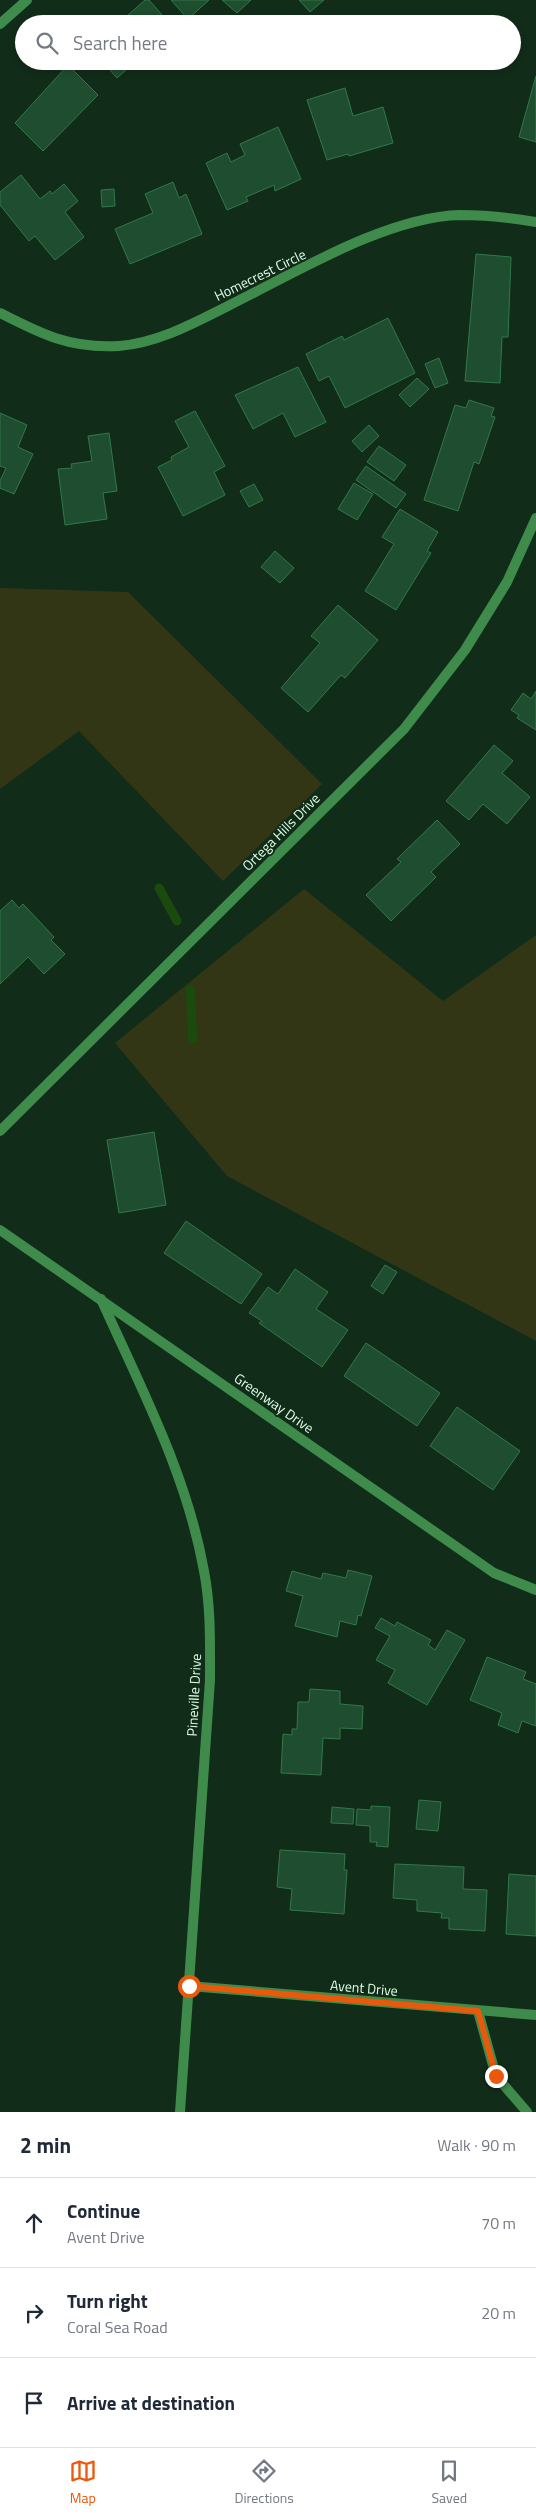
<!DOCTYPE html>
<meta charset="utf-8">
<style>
:root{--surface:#fff;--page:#f6f6f7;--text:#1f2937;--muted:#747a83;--line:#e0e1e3;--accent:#ea580c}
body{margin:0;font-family:"Titillium Web",sans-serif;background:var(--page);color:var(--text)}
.stop{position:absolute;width:15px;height:15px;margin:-11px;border:4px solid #ea580c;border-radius:50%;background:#fff}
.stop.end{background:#ea580c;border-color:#fff;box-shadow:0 1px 5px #0008}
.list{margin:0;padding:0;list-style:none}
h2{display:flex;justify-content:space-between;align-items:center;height:65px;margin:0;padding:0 20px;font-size:21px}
h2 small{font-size:16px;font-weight:400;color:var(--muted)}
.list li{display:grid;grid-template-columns:32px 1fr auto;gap:15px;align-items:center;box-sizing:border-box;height:90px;padding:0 20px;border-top:1px solid var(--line)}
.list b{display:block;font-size:19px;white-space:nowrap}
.list p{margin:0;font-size:16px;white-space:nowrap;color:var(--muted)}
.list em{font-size:16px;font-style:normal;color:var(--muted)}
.icon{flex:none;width:28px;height:28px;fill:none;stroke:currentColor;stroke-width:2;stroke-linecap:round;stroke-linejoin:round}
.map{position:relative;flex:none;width:536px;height:2112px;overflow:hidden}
.search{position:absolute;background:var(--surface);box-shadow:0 2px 8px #0003;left:15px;right:15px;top:15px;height:55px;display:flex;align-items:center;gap:12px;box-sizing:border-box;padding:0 18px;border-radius:28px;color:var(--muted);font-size:19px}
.sheet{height:335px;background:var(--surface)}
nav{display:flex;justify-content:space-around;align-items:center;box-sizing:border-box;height:70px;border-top:1px solid var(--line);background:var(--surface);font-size:14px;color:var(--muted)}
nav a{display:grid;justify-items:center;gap:2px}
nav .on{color:var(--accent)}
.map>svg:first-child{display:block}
.green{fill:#333615}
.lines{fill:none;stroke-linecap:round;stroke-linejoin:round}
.stream{stroke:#1a4b0c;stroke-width:9}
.building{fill:#1e4d2f;stroke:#317949}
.minor{stroke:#3e8b4c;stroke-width:10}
.route{stroke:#ea580c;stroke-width:6}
.labels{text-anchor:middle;stroke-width:4;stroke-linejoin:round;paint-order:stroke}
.street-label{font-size:14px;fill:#deffe6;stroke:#122c1a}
</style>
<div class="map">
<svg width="536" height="2112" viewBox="0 0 536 2112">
<rect width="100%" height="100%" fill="#122c1a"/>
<!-- green -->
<g class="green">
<polygon points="0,588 128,592 322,784 223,881 79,731 0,789"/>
<polygon points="304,889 443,1001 536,935 536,1341 227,1176 115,1043"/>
</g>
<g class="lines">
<!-- stream -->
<g class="stream">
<polyline points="159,888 177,921"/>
<polyline points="190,989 193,1039"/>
</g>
</g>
<!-- building -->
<g class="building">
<polygon points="145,0 149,0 170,24 118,24"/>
<polygon points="171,0 209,0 188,19"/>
<polygon points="222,0 251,0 237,13"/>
<polygon points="299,0 324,0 310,12"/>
<polygon points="102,61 136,61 117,78"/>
<polygon points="68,65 98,95 43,151 15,123"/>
<polygon points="536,76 536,142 519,137"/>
<polygon points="345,88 353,116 383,107 393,143 349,156 348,154 327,160 307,100"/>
<polygon points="278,127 301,179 275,191 274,185 246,197 248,201 227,210 206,163 227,153 231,162 245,155 240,144"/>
<polygon points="21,175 40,199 50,191 52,194 64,184 78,201 65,212 84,237 55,260 35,236 29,241 0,205 0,192"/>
<polygon points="173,182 179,198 186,194 202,234 130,264 115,229 153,213 145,194"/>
<polygon points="114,189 115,206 102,207 101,190"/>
<polygon points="476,254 511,257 508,337 502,337 500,383 465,381"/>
<polygon points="388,318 415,373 345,408 329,376 319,381 306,354 342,336 344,340"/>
<polygon points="439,358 448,383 435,388 425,364"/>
<polygon points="298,367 326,422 295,437 283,413 253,429 235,395"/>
<polygon points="417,378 429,389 410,407 399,395"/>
<polygon points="469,400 494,408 491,416 495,417 479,464 474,462 458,511 424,500 455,405 466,408"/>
<polygon points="195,411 225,466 214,472 225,495 183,516 158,467 172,460 171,457 189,447 175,421"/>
<polygon points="0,413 27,425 18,447 33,454 14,494 0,488 0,481 6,468 0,466"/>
<polygon points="369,425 379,436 362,452 352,441"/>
<polygon points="109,433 117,491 103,493 107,519 65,525 58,469 72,468 71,464 92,461 88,436"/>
<polygon points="379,446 406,465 394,481 367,462"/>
<polygon points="366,466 406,494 396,508 356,480"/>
<polygon points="354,483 373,494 357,520 338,509"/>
<polygon points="254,484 263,500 249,507 240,491"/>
<polygon points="400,509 438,532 427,551 431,553 396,610 365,591 394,544 382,537"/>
<polygon points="275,551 294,568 280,583 261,567"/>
<polygon points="338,605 378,640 345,678 341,675 308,712 281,688 320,643 311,636"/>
<polygon points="536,691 536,730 517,718 519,715 511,710 523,693 531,699"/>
<polygon points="494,745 513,761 502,773 530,797 507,824 483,804 469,820 446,801"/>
<polygon points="437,820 460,844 431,872 436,877 391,921 366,895 401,862 397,859"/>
<polygon points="12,900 19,908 23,904 54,937 51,940 65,954 44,974 28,957 0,984 0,911"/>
<polygon points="154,1132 166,1205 119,1213 107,1140"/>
<polygon points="186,1221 262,1274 241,1304 164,1253"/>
<polygon points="385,1265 397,1272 383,1294 371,1286"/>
<polygon points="295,1269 328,1292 316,1309 348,1330 322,1367 259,1323 262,1321 249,1313 268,1287 278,1294"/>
<polygon points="366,1343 440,1393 417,1426 344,1376"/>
<polygon points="457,1407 520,1451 493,1490 430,1446"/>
<polygon points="348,1570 372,1576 361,1616 358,1615 356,1625 340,1621 337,1637 295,1626 303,1596 286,1591 292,1571 321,1579 323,1573 346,1578"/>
<polygon points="381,1618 395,1626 397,1622 431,1640 428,1645 435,1650 447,1630 465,1640 427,1705 388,1683 395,1670 376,1660 390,1636 375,1628"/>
<polygon points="487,1657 526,1672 523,1679 536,1684 536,1726 522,1721 518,1733 498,1725 502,1713 470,1700"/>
<polygon points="310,1689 340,1691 340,1704 363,1706 362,1729 340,1728 340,1739 323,1738 321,1775 281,1773 283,1734 292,1735 292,1729 297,1729 298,1702 309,1702"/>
<polygon points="419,1800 441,1802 438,1831 416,1829"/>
<polygon points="371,1806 390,1807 388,1847 376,1846 377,1842 370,1842 370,1826 356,1825 357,1809 371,1810"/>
<polygon points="332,1807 354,1809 353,1824 331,1823"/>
<polygon points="280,1850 345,1854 344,1870 347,1870 344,1914 290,1910 292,1889 277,1887"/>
<polygon points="395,1864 464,1867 463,1889 487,1890 485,1931 449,1929 449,1918 441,1918 442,1913 417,1911 417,1900 393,1898"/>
<polygon points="509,1874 536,1876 536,1936 506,1934"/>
</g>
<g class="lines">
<!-- minor -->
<g class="minor">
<polyline points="0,24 27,0"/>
<path d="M0,313C41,334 70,349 119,346C158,343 194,323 228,306C295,273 386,217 460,215C485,215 512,218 536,222"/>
<polyline points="0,1131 404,729 465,650 507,582 536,518"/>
<polyline points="0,1230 494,1573 536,1590"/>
<path d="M101,1299C141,1388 187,1475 204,1571C211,1607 210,1644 210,1680L180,2112"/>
<polyline points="189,1986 536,2015"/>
<polyline points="478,2011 496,2076 527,2112"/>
</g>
</g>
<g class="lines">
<!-- route -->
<polyline class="route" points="189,1986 478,2011 496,2076"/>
</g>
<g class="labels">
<!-- street labels -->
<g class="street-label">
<text transform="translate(260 275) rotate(-26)" y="5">Homecrest Circle</text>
<text transform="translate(281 832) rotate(-45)" y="5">Ortega Hills Drive</text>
<text transform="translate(274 1403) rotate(35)" y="5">Greenway Drive</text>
<text transform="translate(194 1695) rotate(-87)" y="5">Pineville Drive</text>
<text transform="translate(364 1988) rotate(5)" y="5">Avent Drive</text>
</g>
</g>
</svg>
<div class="stop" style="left:189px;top:1986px"></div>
<div class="stop end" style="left:496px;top:2076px"></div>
<div class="search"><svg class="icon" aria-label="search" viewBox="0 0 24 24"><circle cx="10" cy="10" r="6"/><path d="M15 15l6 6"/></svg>Search here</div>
</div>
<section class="sheet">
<h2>2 min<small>Walk · 90 m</small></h2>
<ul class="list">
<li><svg class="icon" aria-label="ahead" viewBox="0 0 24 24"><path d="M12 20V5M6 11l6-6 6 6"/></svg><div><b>Continue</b><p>Avent Drive</p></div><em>70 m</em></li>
<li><svg class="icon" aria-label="right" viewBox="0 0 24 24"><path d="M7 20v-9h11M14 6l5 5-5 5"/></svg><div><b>Turn right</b><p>Coral Sea Road</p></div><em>20 m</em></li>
<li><svg class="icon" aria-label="arrive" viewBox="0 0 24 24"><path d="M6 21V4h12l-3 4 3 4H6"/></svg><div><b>Arrive at destination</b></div></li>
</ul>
</section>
<nav>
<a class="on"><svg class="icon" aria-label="map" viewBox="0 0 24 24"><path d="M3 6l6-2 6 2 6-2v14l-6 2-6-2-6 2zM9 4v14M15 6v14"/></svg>Map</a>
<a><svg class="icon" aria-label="directions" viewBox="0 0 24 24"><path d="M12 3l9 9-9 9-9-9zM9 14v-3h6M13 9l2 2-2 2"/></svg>Directions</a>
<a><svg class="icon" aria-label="saved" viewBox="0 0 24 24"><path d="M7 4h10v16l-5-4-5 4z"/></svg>Saved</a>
</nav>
